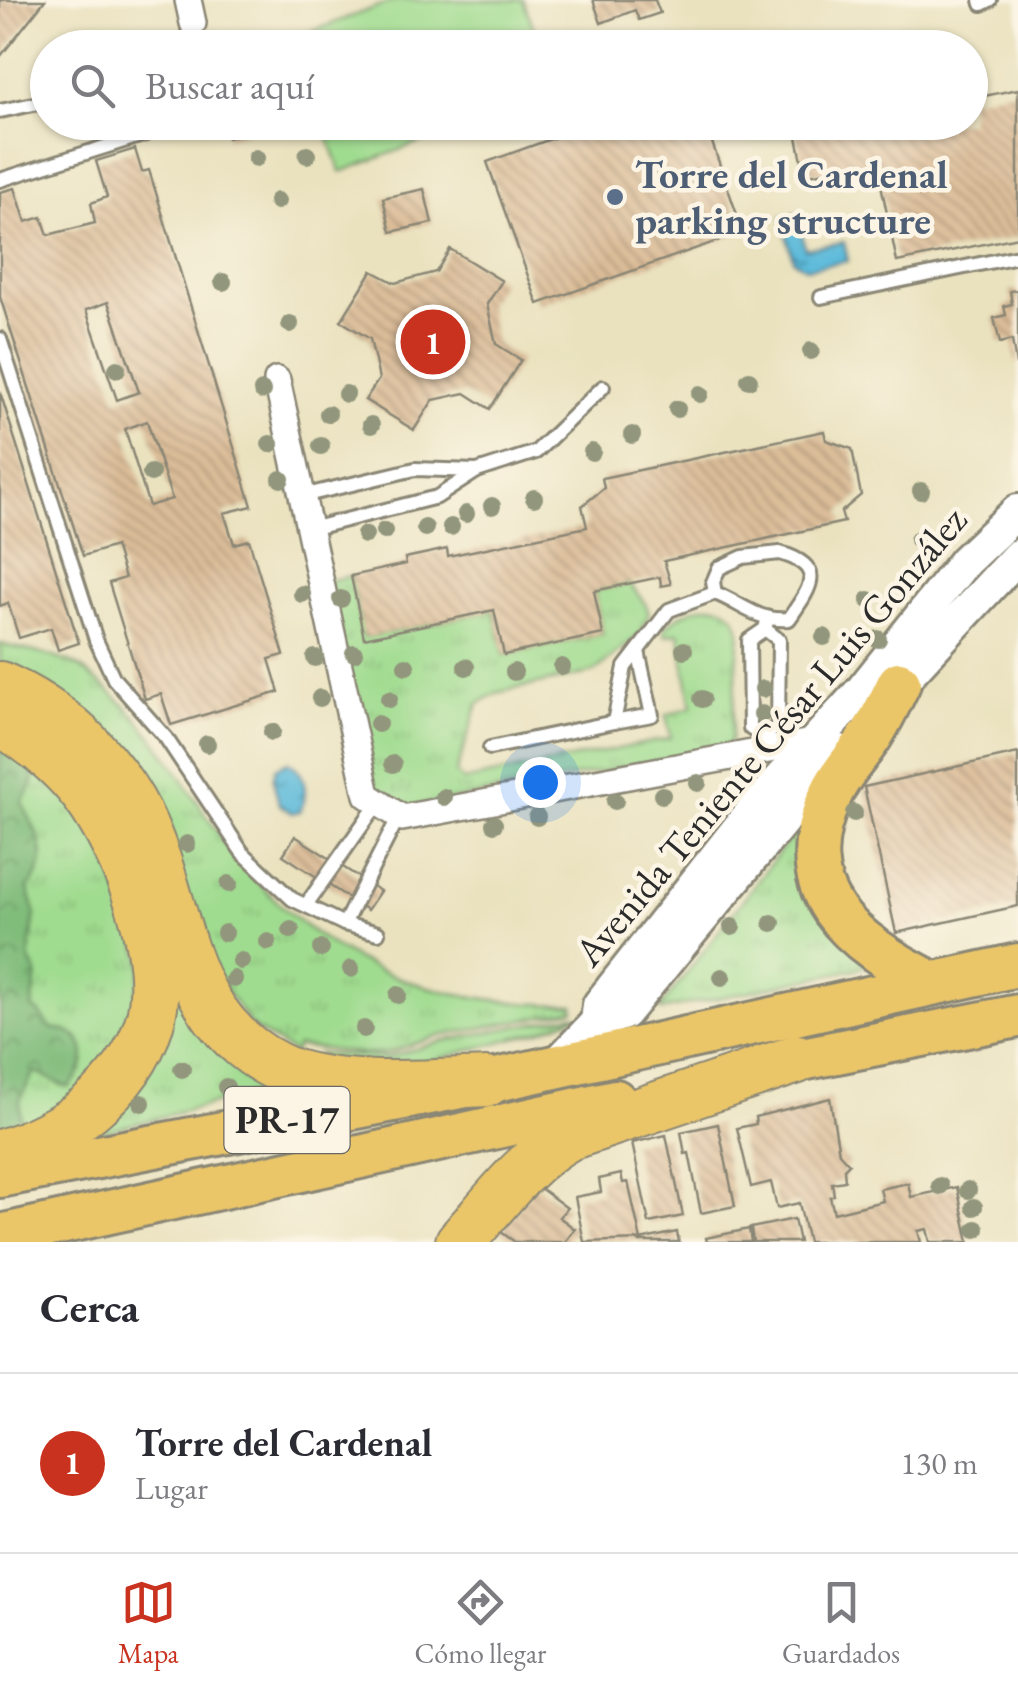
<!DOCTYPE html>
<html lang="es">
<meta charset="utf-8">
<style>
:root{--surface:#fff;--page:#f2f2f3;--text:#2b2b33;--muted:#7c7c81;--line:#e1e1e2;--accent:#c8321e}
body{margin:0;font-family:"EB Garamond",serif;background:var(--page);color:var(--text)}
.you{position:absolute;left:540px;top:782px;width:35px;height:35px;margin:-25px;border:8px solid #fff;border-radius:50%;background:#1a73e8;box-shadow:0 0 0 15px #1a73e833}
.badge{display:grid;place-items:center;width:65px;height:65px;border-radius:50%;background:var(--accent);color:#fff;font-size:32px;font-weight:700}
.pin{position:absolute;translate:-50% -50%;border:5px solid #fff;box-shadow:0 2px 10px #0006}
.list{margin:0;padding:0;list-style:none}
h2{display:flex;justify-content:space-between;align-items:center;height:130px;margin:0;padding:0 40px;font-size:42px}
h2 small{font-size:32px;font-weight:400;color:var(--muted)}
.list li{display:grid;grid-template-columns:65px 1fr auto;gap:30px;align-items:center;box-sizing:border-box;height:180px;padding:0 40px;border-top:2px solid var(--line)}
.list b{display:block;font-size:38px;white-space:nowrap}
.list p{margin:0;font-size:32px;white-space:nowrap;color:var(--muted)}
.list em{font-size:32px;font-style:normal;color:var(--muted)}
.icon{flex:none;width:55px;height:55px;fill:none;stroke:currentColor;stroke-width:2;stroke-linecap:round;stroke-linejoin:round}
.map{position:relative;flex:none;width:1018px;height:1242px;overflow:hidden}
.search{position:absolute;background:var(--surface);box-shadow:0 2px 8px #0004;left:30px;right:30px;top:30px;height:110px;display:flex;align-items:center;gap:25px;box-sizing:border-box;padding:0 35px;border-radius:55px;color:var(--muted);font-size:38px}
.sheet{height:310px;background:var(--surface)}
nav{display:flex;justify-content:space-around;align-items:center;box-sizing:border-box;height:140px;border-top:2px solid var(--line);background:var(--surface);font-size:28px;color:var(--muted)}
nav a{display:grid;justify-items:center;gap:5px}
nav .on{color:var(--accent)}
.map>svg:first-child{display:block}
.grass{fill:url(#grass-tufts);stroke:#66845e;stroke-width:2.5}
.forest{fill:url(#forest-crowns);stroke:#567452;stroke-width:2.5}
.garden{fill:#a0dc90;stroke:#66845e;stroke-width:2.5}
.water{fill:url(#water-ripples);stroke:#447282;stroke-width:2.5}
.building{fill:url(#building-back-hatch);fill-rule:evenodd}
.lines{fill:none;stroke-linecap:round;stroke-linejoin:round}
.service-casing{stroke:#8a8675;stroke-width:18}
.minor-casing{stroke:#8a8675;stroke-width:30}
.tertiary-casing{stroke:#8a8675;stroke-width:38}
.trunk-casing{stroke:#8a8675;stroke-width:48}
.motorway-casing{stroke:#8a8675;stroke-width:52}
.service{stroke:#fff;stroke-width:12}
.minor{stroke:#fff;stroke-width:25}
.tertiary{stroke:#fff;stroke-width:32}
.trunk{stroke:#ebc669;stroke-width:42}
.motorway{stroke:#ebc669;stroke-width:48}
.tree{fill:#91967b}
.service-dot{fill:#5c6f8a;stroke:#fcf5e5;stroke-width:4}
.labels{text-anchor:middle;stroke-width:9;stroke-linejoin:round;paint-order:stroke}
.shield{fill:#fcf5e5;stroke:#6a6863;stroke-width:2.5}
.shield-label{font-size:38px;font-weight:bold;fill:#2b2b2b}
.service-label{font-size:40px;font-weight:bold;fill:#4e5e75;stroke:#fcf5e5;text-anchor:start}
.street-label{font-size:40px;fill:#2b2b2b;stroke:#fcf5e5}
</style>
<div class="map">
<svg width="1018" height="1242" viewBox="0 0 1018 1242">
<defs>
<pattern id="grass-tufts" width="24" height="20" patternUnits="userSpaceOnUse" patternTransform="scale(2.5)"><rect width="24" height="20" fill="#a0dc90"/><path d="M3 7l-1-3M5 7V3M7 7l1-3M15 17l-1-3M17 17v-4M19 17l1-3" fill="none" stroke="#8abd7c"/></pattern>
<pattern id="forest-crowns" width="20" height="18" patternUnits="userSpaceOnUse" patternTransform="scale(2.5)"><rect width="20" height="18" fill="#80bc7a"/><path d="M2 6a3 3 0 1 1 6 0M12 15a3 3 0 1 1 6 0" fill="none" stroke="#699964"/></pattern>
<pattern id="water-ripples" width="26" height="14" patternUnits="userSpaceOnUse" patternTransform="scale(2.5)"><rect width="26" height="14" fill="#5cbada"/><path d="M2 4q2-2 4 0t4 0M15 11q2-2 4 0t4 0" fill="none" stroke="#4c97b1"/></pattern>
<pattern id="building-back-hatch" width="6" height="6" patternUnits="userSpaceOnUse" patternTransform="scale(2.5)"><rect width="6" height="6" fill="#dcbd99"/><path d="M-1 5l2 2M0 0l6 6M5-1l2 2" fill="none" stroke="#b39a7d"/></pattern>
</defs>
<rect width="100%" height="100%" fill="#fcf5e5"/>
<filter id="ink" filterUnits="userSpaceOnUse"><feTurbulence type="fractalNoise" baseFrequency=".01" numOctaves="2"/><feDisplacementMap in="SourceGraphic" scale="20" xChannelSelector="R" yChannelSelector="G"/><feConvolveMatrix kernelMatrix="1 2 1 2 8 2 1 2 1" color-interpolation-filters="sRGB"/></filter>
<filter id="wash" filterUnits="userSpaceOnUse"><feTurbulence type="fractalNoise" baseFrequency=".0048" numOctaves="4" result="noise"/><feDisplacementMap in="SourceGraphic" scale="40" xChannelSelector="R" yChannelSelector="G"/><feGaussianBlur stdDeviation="2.25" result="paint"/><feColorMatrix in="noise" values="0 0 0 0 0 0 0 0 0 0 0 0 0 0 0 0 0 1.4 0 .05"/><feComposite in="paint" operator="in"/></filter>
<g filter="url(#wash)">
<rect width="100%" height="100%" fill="#eae2bf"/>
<!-- grass -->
<g class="grass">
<path d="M351,576L364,638L494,610L504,655L603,634L594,591L629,583L646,605L649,614L639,635L594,672L496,693L478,704L456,773L463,781L671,738L666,715L692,707L679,633L665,635L664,629C685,606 729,590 740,630L731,741L722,749L413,807L397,803L373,788L326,581Z"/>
<path d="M0,644C24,650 51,654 74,664C82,667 90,676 98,682C158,728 185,789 229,848C320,967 428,1004 574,1005V1010L435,1037L387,1053L366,1054L297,1046L294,1053L252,1027L0,669Z"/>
<polygon points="0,740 95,824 143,963 121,1059 43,1122 0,1129"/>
<polygon points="801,824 880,964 661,1010 660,1008"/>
<polygon points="171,986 272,1089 86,1136"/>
<polygon points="574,1015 577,1016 540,1031 430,1061 324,1063 318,1054 388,1057 443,1041"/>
</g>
<!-- forest -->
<path class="forest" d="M0,740C30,755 46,772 22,802C35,831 56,859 28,888L35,912L29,958L37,974L32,1008L40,1013L51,1028C90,1032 92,1061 69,1087C55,1085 48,1075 34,1072L20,1100L21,1126L0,1129Z"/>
<!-- garden -->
<g class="garden">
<polygon points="395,0 523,0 541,47 294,47 291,39"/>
<polygon points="323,123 472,123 341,172"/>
</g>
<!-- water -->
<g class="water">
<polygon points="798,214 805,249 844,242 848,261 807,268 793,260 782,217"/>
<path d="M288,762C306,771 309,794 300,811L292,813L279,804L273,780L276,768Z"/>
</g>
<g id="blocks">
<!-- building -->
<g class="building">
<polygon points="0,0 45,0 0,57"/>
<polygon points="593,0 655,0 660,13 639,20 635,10 601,23"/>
<polygon points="1018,89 1018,237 897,262 878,170 836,179 834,170 805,176 794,122 970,122 970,99"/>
<polygon points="224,122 275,122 275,123 228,138"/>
<polygon points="598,122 705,122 743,232 538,304 487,162"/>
<path d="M135,149L142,172L149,170L252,506L224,513L234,544L249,540L284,655L269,659L279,692L171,725L161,694L145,699L109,583L125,578L115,546L83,556L0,297V192L15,188L26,222L42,217L48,235L95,223L91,203L107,197L96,161ZM108,302L139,392L117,400L86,310ZM147,421L172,499L149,506L125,429Z"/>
<polygon points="424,189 432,223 391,232 383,198"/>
<polygon points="450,249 502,281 487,304 496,344 521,360 490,409 465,393 433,400 414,430 365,400 379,379 370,339 341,321 372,271 395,283 436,272"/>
<polygon points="1018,290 1018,364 1016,364 1012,340 1000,343 994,318 1006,315 1004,306 1012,304 1010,291"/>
<polygon points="0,392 79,643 58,650 51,628 19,638 8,603 0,606"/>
<polygon points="824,431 826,440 852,449 861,495 841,512 844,522 664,561 671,584 661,586 660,577 594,591 603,634 504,655 494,610 364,638 351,576 406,564 405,558 447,549 448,556 587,527 582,506 604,488 602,478"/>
<polygon points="1018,753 1018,906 896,933 864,787"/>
<polygon points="295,836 380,891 367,910 283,855"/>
<polygon points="830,1098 839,1153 849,1164 844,1169 845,1181 832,1183 834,1195 830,1197 834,1213 883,1201 880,1189 908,1183 911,1197 957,1187 969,1242 930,1242 927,1229 918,1231 921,1242 808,1242 799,1203 777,1208 771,1182 751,1187 737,1128 756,1124 755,1117"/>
<polygon points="718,1124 735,1206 701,1213 689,1153 685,1154 681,1132"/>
<polygon points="666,1135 683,1216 649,1223 632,1143"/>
<polygon points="621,1174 623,1183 628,1182 641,1240 584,1242 575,1197 601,1192 599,1179"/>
<polygon points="536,1185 567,1208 559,1217 575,1229 565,1242 515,1242 501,1232"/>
<polygon points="794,1219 799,1242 753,1242 751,1228"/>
<polygon points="749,1229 751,1242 707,1242 706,1238"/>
<polygon points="677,1232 679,1242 640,1242 640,1240"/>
</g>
</g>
</g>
<g filter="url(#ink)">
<use href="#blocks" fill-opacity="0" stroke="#8a8675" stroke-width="2.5"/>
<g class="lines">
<!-- service casing -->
<g class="service-casing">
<g id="service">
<polyline points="981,0 982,4 990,0"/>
<polyline points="181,48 193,23"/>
<polyline points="0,111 48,101"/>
<polyline points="0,180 146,134"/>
<polyline points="821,297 1018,256"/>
<polyline points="0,339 96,640 114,679 166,738 242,852 292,899 344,924 378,933"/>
<polyline points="477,471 536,452 603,387"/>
<polyline points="302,496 415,469 477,471 437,497 310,529"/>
<path d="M780,553C828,567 810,588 789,619C758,622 743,604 715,593L713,582L719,568L743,557Z"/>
<polyline points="765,629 779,640 778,726 763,737 750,728 749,640 765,629 767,621"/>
<polyline points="614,722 652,715 638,651"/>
<polyline points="490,748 614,722 625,667 669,610 715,593"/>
<polyline points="306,905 378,803"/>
<polyline points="344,924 399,816"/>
</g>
</g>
<!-- minor casing -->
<g class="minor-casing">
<g id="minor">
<polyline points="188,0 193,23"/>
<polyline points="277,380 367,795 402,818 817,741 822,745"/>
</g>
</g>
<!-- tertiary casing -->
<g class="tertiary-casing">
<g id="tertiary">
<polyline points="885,699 1018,556"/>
<polyline points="597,1022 599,1005 757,805 863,689 965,561 1018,511"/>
<polyline points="554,1067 597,1022 624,1013 840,751"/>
</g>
</g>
<!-- trunk casing -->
<g class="trunk-casing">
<g id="trunk">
<path d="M899,683C891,699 884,715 874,731C862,752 841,771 831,794C786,893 851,942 932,983"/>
<polyline points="762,1067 1018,1016"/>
<polyline points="0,1176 487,1082 1018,965"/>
<polyline points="0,1236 615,1101"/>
</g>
</g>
<!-- motorway casing -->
<g class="motorway-casing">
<g id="motorway">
<path d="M0,686C58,711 108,757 137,813C183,903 174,1015 276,1066C327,1093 430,1084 487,1082"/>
<path d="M0,721C32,740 63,764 86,795C125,848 170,958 149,1024C128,1091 64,1136 0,1154"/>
<path d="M460,1242C493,1205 525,1160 569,1136L797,1059"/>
</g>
</g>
<!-- service -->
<use href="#service" class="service"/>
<!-- minor -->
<use href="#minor" class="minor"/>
<!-- tertiary -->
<use href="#tertiary" class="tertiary"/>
<!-- trunk -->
<use href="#trunk" class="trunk"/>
<!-- motorway -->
<use href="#motorway" class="motorway"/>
</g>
<!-- trees -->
<g class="tree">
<circle cx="307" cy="155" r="9"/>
<circle cx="256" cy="158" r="9"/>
<circle cx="277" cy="201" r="9"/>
<circle cx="223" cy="282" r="9"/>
<circle cx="290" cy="324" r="9"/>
<circle cx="811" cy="351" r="9"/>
<circle cx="117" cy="369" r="9"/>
<circle cx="749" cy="380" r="9"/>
<circle cx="262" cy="391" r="9"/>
<circle cx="346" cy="394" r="9"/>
<circle cx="700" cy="394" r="9"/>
<circle cx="677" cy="409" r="9"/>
<circle cx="328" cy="414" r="9"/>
<circle cx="371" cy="425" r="9"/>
<circle cx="632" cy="435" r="9"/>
<circle cx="270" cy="444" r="9"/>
<circle cx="321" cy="446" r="9"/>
<circle cx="592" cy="452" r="9"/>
<circle cx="151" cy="473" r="9"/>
<circle cx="281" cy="479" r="9"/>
<circle cx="921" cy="491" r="9"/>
<circle cx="534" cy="498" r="9"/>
<circle cx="492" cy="506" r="9"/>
<circle cx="466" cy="514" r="9"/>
<circle cx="451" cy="527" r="9"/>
<circle cx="425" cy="528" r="9"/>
<circle cx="384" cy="531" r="9"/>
<circle cx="365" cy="535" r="9"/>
<circle cx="918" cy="540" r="9"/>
<circle cx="302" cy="594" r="9"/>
<circle cx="341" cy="599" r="9"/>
<circle cx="869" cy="600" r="9"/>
<circle cx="824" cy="637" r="9"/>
<circle cx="878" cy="639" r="9"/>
<circle cx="684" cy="650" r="9"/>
<circle cx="354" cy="653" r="9"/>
<circle cx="315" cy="658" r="9"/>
<circle cx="406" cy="666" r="9"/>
<circle cx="466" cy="667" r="9"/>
<circle cx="562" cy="667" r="9"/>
<circle cx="514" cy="672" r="9"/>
<circle cx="763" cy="689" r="9"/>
<circle cx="320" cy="698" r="9"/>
<circle cx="389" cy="699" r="9"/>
<circle cx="702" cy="699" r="9"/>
<circle cx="762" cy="714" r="9"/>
<circle cx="378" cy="724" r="9"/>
<circle cx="272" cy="732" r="9"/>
<circle cx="207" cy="744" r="9"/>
<circle cx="393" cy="764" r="9"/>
<circle cx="698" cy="783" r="9"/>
<circle cx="662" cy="795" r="9"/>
<circle cx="444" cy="797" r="9"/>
<circle cx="615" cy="801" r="9"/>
<circle cx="854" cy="813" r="9"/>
<circle cx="537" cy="817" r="9"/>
<circle cx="494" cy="824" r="9"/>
<circle cx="187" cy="844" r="9"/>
<circle cx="229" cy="884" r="9"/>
<circle cx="772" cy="923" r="9"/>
<circle cx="732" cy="927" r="9"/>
<circle cx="291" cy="930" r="9"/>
<circle cx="225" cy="933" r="9"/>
<circle cx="268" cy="942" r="9"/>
<circle cx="321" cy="949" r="9"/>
<circle cx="241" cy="961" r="9"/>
<circle cx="351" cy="969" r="9"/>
<circle cx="722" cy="977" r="9"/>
<circle cx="234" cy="979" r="9"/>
<circle cx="398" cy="995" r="9"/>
<circle cx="364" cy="1029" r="9"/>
<circle cx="182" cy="1069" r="9"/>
<circle cx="226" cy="1087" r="9"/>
<circle cx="142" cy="1103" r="9"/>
<circle cx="940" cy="1186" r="9"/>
<circle cx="968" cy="1190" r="9"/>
<circle cx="974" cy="1207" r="9"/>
<circle cx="976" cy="1229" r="9"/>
</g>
</g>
<!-- markers -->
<circle class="service-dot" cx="615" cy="197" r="10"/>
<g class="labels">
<!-- shield labels -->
<rect class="shield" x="224.5" y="1087" width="125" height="66" rx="8"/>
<g class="shield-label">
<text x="287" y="1133">PR-17</text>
</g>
<!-- service labels -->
<g class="service-label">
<text x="635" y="188">Torre del Cardenal<tspan x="635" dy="46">parking structure</tspan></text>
</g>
<!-- street labels -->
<g class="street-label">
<text transform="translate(770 736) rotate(-50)" y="14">Avenida Teniente César Luis González</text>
</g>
</g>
</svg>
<div class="you"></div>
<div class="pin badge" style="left:433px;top:342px">1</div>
<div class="search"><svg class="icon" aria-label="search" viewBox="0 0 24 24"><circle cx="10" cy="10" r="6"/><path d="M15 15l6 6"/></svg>Buscar aquí</div>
</div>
<section class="sheet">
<h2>Cerca<small></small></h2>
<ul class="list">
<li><span class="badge">1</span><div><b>Torre del Cardenal</b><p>Lugar</p></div><em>130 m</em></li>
</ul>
</section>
<nav>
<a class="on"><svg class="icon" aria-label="map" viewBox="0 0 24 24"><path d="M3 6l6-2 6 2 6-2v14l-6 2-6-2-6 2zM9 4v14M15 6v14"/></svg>Mapa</a>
<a><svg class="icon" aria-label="directions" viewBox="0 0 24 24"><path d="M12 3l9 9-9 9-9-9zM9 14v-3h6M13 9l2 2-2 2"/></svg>Cómo llegar</a>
<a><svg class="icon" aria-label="saved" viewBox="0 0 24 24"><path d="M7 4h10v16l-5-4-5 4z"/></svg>Guardados</a>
</nav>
